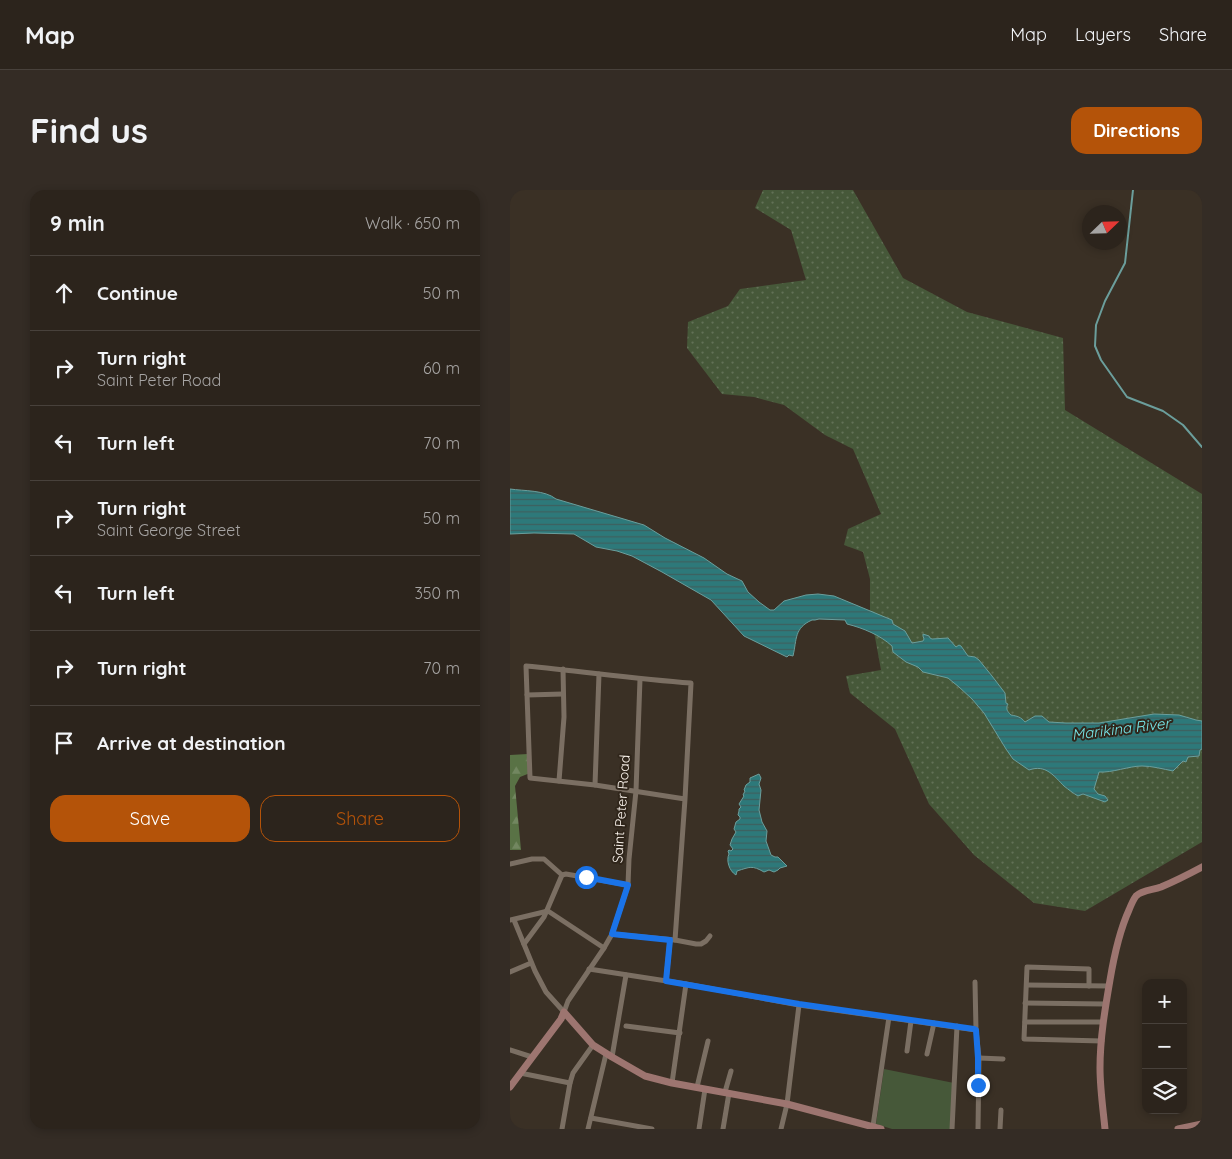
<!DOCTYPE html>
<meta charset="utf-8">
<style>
:root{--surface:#2c241c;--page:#342c25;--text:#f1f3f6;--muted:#a6a4a3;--line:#48413b;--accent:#b45309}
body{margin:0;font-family:Quicksand,sans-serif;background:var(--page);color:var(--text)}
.controls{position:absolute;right:15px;bottom:15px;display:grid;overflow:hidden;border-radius:10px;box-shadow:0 2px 8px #0003}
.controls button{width:45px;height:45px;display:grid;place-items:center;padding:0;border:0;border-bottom:1px solid var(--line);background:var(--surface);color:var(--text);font:25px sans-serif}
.compass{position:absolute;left:572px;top:15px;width:45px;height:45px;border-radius:50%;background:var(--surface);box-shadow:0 2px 8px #0003;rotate:67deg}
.stop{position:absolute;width:15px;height:15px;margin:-11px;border:4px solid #1a73e8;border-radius:50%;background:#fff}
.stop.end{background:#1a73e8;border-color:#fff;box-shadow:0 1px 5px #0008}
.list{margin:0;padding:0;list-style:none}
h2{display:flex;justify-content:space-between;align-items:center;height:65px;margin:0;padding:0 20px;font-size:21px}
h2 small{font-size:16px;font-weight:400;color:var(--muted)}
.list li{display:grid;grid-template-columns:32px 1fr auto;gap:15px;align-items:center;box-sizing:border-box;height:75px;padding:0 20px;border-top:1px solid var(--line)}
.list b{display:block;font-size:19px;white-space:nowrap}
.list p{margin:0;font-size:16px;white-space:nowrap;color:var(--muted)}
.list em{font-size:16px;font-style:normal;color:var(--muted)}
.actions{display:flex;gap:10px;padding:15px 20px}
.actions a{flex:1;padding:11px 0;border:1px solid var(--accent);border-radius:15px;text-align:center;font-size:18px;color:var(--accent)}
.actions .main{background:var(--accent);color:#fff}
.icon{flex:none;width:28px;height:28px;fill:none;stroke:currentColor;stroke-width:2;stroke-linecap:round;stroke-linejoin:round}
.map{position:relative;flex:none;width:692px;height:939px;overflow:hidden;border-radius:15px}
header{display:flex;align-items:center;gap:30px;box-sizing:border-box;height:70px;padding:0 25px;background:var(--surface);border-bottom:1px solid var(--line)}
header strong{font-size:24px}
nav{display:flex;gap:28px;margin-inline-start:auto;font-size:18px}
.intro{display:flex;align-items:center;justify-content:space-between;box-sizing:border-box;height:120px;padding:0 30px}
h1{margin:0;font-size:35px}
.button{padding:12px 22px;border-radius:15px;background:var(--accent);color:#fff;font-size:18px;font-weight:700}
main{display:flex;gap:30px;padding:0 30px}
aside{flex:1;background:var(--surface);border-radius:15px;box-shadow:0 2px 8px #0003}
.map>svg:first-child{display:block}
.grass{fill:url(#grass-dots)}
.forest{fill:url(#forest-firs)}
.green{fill:#465839}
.water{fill:url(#water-rules);stroke:#6b9e9c}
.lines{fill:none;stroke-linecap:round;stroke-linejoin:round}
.stream{stroke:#6b9e9c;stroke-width:2}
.street{stroke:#7b6f63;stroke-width:5}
.secondary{stroke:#9d7570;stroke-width:7}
.route{stroke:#1a73e8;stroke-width:6}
.labels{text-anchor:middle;stroke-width:4;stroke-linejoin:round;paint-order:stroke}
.street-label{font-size:14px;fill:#fbf4ed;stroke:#30261b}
.water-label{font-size:15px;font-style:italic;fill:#77e8ea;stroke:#30261b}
</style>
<header>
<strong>Map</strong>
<nav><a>Map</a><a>Layers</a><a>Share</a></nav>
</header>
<div class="intro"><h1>Find us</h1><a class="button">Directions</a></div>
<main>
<aside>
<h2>9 min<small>Walk · 650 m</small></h2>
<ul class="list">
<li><svg class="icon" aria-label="ahead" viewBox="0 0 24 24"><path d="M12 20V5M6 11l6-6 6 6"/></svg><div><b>Continue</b></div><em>50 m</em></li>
<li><svg class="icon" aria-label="right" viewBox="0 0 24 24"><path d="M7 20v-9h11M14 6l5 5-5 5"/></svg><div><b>Turn right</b><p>Saint Peter Road</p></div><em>60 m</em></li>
<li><svg class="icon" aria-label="left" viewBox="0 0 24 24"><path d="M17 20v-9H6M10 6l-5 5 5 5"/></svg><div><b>Turn left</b></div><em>70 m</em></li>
<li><svg class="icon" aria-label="right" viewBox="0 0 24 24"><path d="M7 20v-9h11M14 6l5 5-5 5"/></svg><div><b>Turn right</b><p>Saint George Street</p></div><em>50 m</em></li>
<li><svg class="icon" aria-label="left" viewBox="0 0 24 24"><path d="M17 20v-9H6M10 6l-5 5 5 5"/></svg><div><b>Turn left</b></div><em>350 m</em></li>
<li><svg class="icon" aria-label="right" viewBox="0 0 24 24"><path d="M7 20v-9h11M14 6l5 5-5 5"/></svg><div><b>Turn right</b></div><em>70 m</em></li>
<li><svg class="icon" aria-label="arrive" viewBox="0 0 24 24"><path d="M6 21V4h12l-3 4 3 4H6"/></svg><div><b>Arrive at destination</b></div></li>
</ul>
<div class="actions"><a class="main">Save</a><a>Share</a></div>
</aside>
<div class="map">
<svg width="692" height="939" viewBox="0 0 692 939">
<defs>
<pattern id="grass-dots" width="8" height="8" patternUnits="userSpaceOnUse" patternTransform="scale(1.25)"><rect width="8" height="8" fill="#465839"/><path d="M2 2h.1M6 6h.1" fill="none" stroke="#627156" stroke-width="1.8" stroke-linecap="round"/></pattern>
<pattern id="forest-firs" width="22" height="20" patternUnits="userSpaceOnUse" patternTransform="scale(1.25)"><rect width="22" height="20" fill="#597245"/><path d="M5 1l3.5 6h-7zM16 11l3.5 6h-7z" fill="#728760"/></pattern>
<pattern id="water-rules" width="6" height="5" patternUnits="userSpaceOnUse" patternTransform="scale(1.25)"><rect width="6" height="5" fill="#2d797a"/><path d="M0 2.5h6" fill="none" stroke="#3e5f5e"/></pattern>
</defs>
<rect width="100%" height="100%" fill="#3a3025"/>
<!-- grass -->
<polygon class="grass" points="253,0 343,0 393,88 457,122 553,148 555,220 692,304 692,652 575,721 524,713 464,665 419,614 385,539 340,503 336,486 371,480 360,420 360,389 353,362 334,355 338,339 371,324 343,259 315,245 274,215 244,207 212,204 177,158 178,132 218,116 230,99 296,90 281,40 245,18"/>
<!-- forest -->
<polygon class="forest" points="18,564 20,583 10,587 5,596 11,660 0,660 0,565"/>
<!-- green -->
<polygon class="green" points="374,879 444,893 444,939 382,939 366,934"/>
<!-- water -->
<g class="water">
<path d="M0,299C14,301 35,300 46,309L134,335L155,348L194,368L217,384L232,391L238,402L249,412L260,420H264L274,411L296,405L308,404L324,406L382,430L383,434L395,441L402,453L413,451L414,449L413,446V444L419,446L420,448L422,449L438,448L446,457L449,455L451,456L458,466L465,467L469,470L482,486L495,503L496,513L498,514C495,519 498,522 501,525C507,526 511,527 515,532L525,526H532L539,532L556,533H589L644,524L669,525L686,530L692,531V559L690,560L689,566L678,567L676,572L673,571L663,581C653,579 642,576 632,576C619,576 602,583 589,582L584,599L588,604L595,606L598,610L595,612L573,604L568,606C563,603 559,600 554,596C544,586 536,574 519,580L503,569L496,559L474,523L462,509L449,497L438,488L413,482L408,477L396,472L383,462L382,456C370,445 353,438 337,434L335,430L309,429L305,430H302C284,438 287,449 283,466L279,465L277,467L234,446L201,410L152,382L122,366L107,361L86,357L64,344L24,343L0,344Z"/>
<path d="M249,584L251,588L249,594L251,600L249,620L252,632L257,641L256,651L261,665L265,667H268L277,676L270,678L268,680L264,682L259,680L254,682C242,675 240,677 227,681L226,685C219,681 216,670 219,664L218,661L219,660L221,661L223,659L220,655L222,649L226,642L224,639L226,632L230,629V627L228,625L229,621V619L231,617L229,614L234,606L233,605L235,601L234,600L236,595L240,592V588Z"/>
</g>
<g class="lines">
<!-- stream -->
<polyline class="stream" points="623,0 615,73 595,111 586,135 585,156 591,170 617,207 653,221 673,235 692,257"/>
<!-- street -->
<g class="street">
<polyline points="17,505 53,504"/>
<polyline points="49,591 54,527 53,479"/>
<polyline points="85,595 89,484"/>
<polyline points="0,674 22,669 34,669 52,685 56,684 118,695"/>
<polyline points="0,730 38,721 94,758"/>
<polyline points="4,730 25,781 36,802 54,822"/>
<polyline points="102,744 165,750 186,754 191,754 196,751 200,746"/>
<path d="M165,750L175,609L181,493C125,489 71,481 16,476L20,588L85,595L175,609"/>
<polyline points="14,754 34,727 52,685"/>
<polyline points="79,779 176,794 289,815 466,840 469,868 468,939"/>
<polyline points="0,782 21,773"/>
<polyline points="156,791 160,750"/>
<polyline points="465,792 466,840"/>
<polyline points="517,795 599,796"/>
<polyline points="579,796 579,779 517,777 514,849 592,851"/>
<polyline points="515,813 595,814"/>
<polyline points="54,822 58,811 94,758 102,744 118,695 119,669 126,601 130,489"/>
<polyline points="515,832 593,832"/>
<polyline points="116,836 170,843"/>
<polyline points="0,860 22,867"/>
<polyline points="397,861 401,831"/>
<polyline points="417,864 424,833"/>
<polyline points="102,867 116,785"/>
<polyline points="469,868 493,869"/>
<polyline points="10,883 60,893"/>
<polyline points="162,893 176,794"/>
<polyline points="187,897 198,851"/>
<polyline points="215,902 221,881"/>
<polyline points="81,928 142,939"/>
<polyline points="363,936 379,827"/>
<polyline points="52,939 60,893 63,883 83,855"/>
<polyline points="78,939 96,864"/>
<polyline points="189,939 195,899"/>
<polyline points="213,939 219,903"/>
<polyline points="271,939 277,914 289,815"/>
<polyline points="442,939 447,836"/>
<polyline points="490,939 491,920"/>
</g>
<!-- secondary -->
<g class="secondary">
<polyline points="0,897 51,829 54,822 83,855 102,867 135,886 162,893 277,914 371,939"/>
<path d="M595,939C593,919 590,898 590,878C590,848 595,819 600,790C604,766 609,742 619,720C621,715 623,710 626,706C632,700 643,700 651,697C665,691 679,684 692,677"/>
<polyline points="668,939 692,934"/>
</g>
</g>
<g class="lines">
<!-- route -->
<polyline class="route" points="76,687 118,695 102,744 160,750 156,791 289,814 464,839 466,840 468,868 468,895"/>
</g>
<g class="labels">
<!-- street labels -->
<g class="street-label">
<text transform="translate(111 619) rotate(-86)" y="5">Saint Peter Road</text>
</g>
<!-- water labels -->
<g class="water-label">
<text transform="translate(611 539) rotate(-7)" y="5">Marikina River</text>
</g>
</g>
</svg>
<div class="controls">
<button>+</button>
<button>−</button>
<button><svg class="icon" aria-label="layers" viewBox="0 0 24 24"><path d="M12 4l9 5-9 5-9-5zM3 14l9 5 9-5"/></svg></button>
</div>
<svg class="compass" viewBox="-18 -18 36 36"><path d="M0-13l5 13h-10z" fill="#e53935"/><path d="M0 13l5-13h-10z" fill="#a6a4a3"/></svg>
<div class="stop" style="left:76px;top:687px"></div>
<div class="stop end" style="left:468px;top:895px"></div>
</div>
</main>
